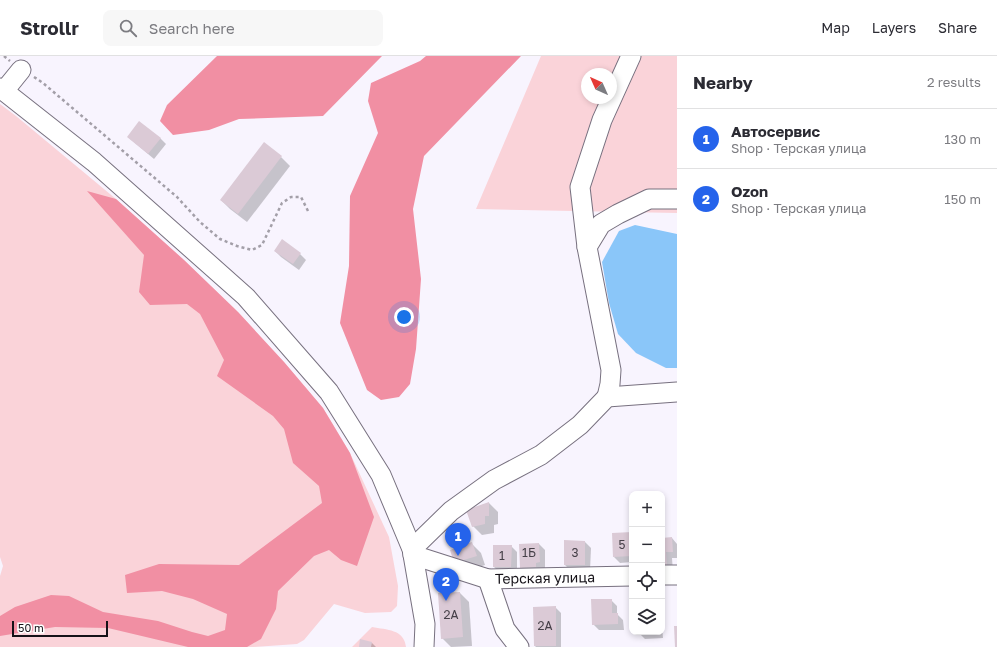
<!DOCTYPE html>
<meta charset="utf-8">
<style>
:root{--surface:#fff;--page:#f7f7f7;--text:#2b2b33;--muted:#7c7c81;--line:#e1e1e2;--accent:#2563eb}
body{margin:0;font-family:"Golos Text",sans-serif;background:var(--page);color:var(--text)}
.controls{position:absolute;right:12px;bottom:12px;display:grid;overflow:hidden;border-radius:8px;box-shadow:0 2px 6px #0003}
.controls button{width:36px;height:36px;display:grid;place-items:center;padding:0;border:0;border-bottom:1px solid var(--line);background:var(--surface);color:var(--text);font:20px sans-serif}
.compass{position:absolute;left:581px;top:12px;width:36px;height:36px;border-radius:50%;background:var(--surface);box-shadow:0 2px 6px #0003;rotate:315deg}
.scale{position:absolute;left:12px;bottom:10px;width:96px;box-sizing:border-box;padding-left:4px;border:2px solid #151218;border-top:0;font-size:11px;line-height:14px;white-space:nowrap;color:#151218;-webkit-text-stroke:3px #fff;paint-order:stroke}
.you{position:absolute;left:404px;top:261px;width:14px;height:14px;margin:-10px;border:3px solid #fff;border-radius:50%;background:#1a73e8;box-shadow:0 0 0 6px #1a73e833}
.badge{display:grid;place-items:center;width:26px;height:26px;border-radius:50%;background:var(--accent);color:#fff;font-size:13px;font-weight:700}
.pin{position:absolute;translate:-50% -33px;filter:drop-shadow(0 1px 2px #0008)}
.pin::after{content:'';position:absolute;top:21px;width:14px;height:12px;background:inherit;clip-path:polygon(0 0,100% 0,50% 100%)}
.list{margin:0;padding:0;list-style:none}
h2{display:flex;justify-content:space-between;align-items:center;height:52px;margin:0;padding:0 16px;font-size:17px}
h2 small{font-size:13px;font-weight:400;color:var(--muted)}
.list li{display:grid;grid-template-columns:26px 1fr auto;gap:12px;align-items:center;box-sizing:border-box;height:60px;padding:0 16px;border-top:1px solid var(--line)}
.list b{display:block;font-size:15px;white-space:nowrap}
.list p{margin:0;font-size:13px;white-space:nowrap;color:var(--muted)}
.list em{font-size:13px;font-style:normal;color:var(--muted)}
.icon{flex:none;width:22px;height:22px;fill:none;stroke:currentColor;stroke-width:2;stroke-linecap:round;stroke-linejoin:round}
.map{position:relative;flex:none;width:677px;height:591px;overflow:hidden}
header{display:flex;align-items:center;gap:24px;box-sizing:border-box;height:56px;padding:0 20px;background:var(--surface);border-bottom:1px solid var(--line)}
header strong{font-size:19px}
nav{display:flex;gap:22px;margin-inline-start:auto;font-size:14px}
.search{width:280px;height:36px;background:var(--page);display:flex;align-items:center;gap:10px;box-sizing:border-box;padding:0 14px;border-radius:8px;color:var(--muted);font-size:15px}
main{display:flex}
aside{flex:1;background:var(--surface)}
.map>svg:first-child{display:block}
.green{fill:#fad3d9;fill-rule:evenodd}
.forest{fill:#f18fa3}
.water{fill:#8ac6f9}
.shadow{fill:#0003}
.building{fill:#dbcad6}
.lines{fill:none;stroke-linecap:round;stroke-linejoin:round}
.minor-casing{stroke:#77707f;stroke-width:21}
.path{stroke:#a39fa8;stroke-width:2.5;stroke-dasharray:3 3;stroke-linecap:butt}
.minor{stroke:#fff;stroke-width:19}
.labels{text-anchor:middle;stroke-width:3;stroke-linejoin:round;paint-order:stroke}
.number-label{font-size:12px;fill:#464048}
.street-label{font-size:14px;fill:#151218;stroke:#fff}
</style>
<header>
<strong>Strollr</strong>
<div class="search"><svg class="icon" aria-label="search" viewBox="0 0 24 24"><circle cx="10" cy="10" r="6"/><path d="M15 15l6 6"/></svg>Search here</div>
<nav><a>Map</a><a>Layers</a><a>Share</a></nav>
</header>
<main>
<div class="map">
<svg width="677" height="591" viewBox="0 0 677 591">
<rect width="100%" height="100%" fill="#f8f4fe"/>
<!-- green -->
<g class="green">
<path d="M541,0H677V157L476,153ZM587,18H611V42H587Z"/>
<polygon points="0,48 16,60 116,143 184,204 238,256 284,306 323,352 350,397 389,481 398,530 397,550 391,556 365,557 334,548 304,584 297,588 254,591 0,591 0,520 3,510 0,501"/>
<path d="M372,571C387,574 404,573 406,591H352Z"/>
</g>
<!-- forest -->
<g class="forest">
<polygon points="217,0 382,0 323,60 239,63 209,74 173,79 160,65 167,49"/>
<polygon points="426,0 521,0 424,100 413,153 421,223 416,293 410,328 399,341 381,344 367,334 340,267 349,210 350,140 378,77 368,45 371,27 420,5"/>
<polygon points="87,135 116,143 184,204 238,256 284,306 323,352 350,397 374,461 357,510 341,504 329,494 314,500 278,535 276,553 261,583 247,591 188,591 108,572 55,571 0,580 0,560 15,551 51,539 69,540 103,556 158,565 192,576 208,580 225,574 227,558 193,543 162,535 127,537 125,519 159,508 239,509 322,447 319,430 293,407 284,373 273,360 217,320 224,304 200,258 187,248 150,249 139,236 144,199"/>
</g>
<!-- water -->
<polygon class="water" points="635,169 677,178 677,312 666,312 636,297 618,278 609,247 602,206 619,175"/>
<!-- shadow -->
<g class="shadow">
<polygon points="128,81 160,82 166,88 154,103"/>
<polygon points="281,101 290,110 247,166 230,153 221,144"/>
<polygon points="275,195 300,198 306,204 299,214 281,201"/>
<polygon points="489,447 498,456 498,468 494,469 494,477 482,479 473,470"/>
<polygon points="632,477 632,506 620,507 614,501"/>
<polygon points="672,482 677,488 677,502 672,502 673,516 662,517 662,483"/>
<polygon points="565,485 585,486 591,492 590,515 571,515 565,509"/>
<polygon points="472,488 481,497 485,509 464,516 455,507"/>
<polygon points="539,488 545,494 545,512 527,517 521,511"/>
<polygon points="511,490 517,496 517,517 500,517 494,511"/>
<polygon points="460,537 469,546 472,590 451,591 442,582"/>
<polygon points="611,544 617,550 617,558 623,564 624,574 599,574 593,568"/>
<polygon points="555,551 561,557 561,591 536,591 535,590"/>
<polygon points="662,570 663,582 645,583 639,577 639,576 662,576"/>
<polygon points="372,587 376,591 360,591"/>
</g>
<!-- building -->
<g class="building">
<polygon points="139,65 161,82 148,98 127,81"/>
<polygon points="264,86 282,100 238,158 220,144"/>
<polygon points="282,183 301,197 293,208 274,195"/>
<polygon points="489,446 489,460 485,460 485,468 472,471 466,454"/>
<polygon points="632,476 632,500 613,501 612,477"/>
<polygon points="672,481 673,496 666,496 667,510 662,511 662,482"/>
<polygon points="564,484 585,485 585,509 564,509"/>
<polygon points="472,486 477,500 454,507 450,494"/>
<polygon points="539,487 540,506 536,507 536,511 520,512 519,488"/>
<polygon points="493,489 512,489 511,511 493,511"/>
<polygon points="460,536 463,581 441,583 438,537"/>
<polygon points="591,543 612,543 612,557 618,557 618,568 592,569"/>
<polygon points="556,550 556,590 534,590 533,551"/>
<polygon points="674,570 677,570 677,591 675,591"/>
<polygon points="638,576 648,576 648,577 638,578"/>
<polygon points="360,583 372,586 371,591 359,591"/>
</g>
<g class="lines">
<!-- minor casing -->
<g class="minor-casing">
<g id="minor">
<polyline points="0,32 94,106 246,241 329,336 381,419 412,493 425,568 424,591"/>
<polyline points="4,35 21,14"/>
<polyline points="587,191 601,168 618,158 649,143 677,143"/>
<polyline points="607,341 610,328 611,314 587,191 580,131 602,64 631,0"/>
<polyline points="412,493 451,455 494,424 541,399 580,369 607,341 677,336"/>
<polyline points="413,499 488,523 632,520"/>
<polyline points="662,519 677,519"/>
<polyline points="488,523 505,573 519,591"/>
</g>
</g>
<!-- path -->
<g class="path">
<polyline points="4,0 10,5"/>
<polyline points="34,21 43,27 177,141 200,166 220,183 237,190 252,194 262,189 282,147 291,141 301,141 308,155"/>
</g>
<!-- minor -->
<use href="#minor" class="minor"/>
</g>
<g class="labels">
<!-- number labels -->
<g class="number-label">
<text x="622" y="493">5</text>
<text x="529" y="501">1Б</text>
<text x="575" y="501">3</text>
<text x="502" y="504">1</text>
<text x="451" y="563">2А</text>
<text x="545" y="574">2А</text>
</g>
<!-- street labels -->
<g class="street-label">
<text transform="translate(545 522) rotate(-1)" y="5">Терская улица</text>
</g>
</g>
</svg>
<div class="controls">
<button>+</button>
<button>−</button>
<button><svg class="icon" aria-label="locate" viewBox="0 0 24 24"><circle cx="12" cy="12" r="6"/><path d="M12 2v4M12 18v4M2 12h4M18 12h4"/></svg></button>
<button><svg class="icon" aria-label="layers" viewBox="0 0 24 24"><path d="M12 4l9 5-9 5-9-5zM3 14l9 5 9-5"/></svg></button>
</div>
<svg class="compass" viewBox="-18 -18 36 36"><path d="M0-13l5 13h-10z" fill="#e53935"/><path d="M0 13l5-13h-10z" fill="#7c7c81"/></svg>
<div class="scale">50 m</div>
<div class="you"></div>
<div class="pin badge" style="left:458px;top:500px">1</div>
<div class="pin badge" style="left:446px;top:545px">2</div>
</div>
<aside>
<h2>Nearby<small>2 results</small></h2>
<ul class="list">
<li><span class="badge">1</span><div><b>Автосервис</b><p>Shop · Терская улица</p></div><em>130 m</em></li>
<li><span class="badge">2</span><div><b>Ozon</b><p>Shop · Терская улица</p></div><em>150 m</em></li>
</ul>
</aside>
</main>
